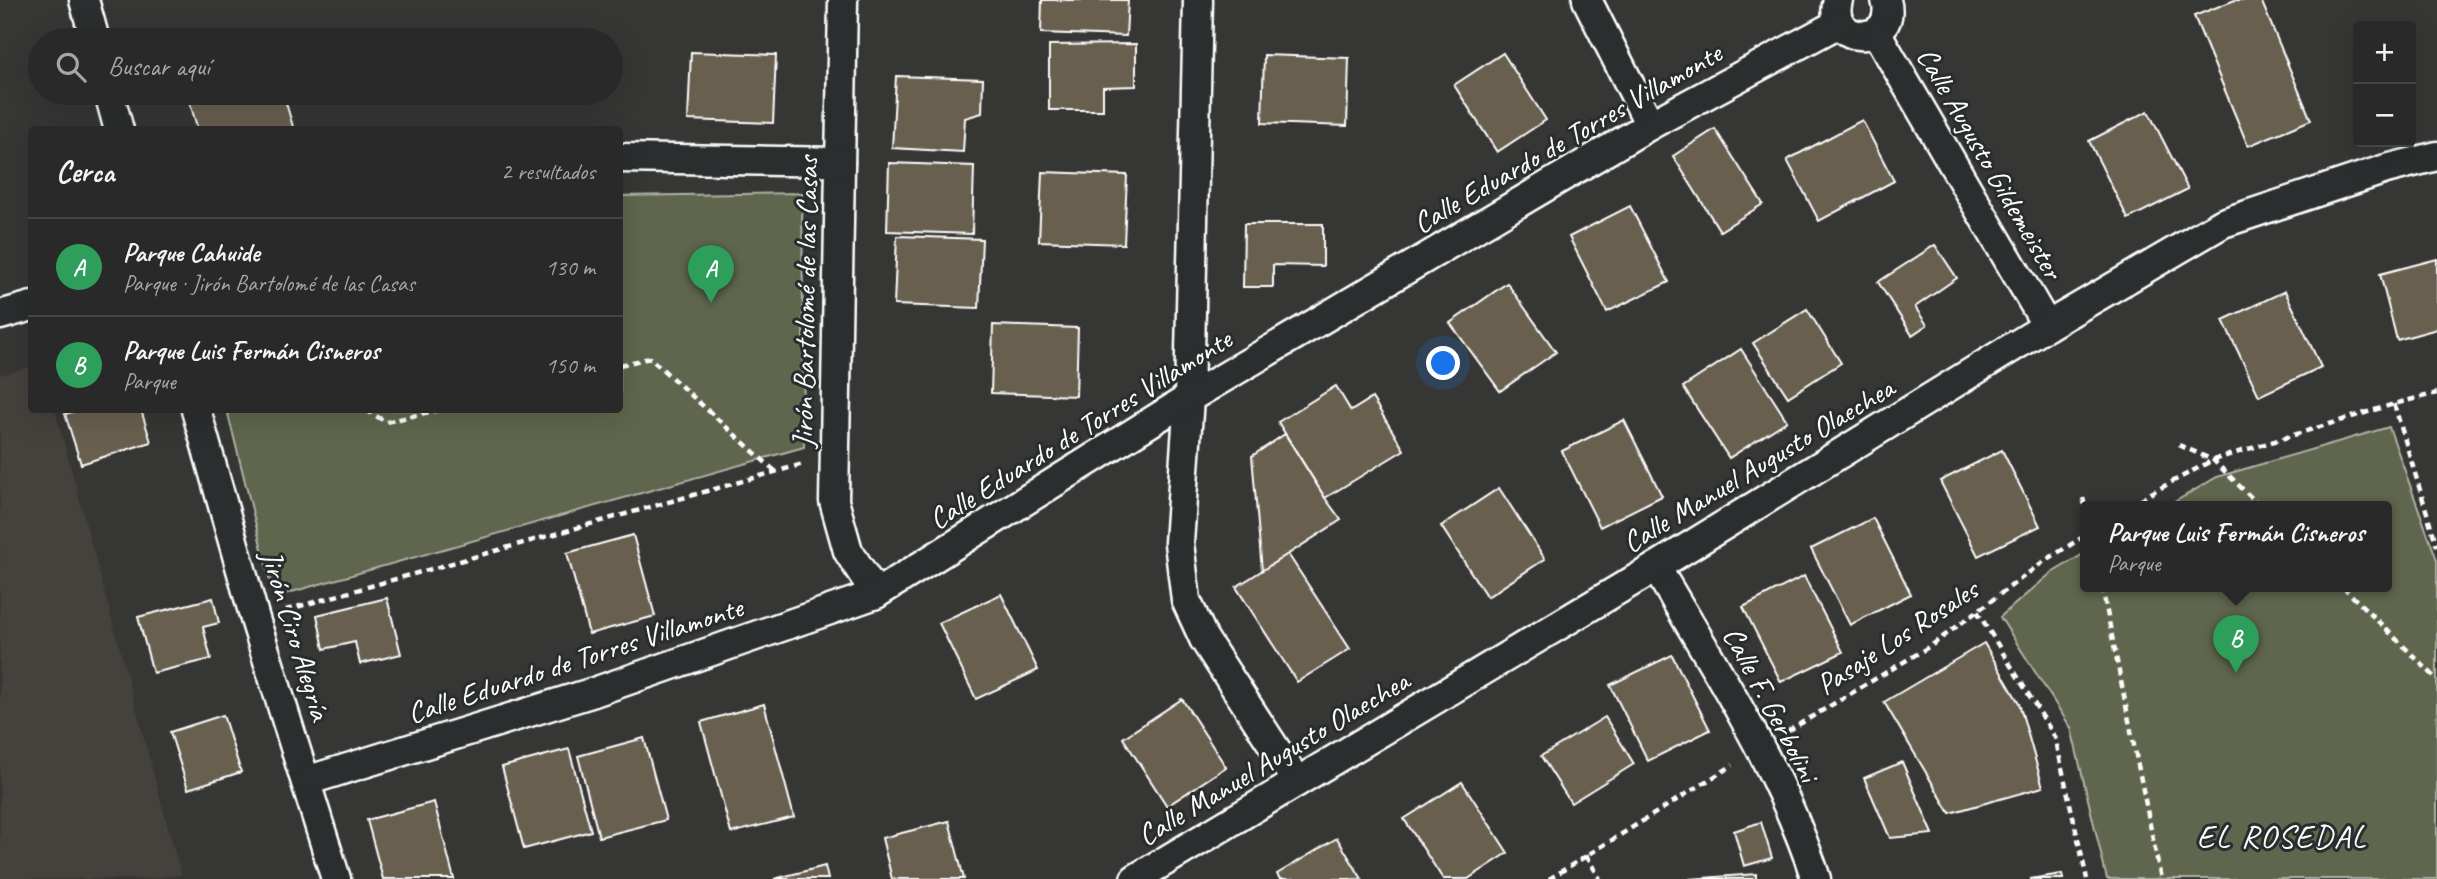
<!DOCTYPE html>
<html lang="es">
<meta charset="utf-8">
<style>
:root{--surface:#282928;--page:#303130;--text:#f1f3f6;--muted:#a5a6a8;--line:#444545;--accent:#8c9099}
body{margin:0;font-family:Caveat,sans-serif;background:var(--page);color:var(--text)}
.controls{position:absolute;right:21px;top:21px;display:grid;overflow:hidden;border-radius:7px;box-shadow:0 7px 28px #0002}
.controls button{width:63px;height:63px;display:grid;place-items:center;padding:0;border:0;border-bottom:2px solid var(--line);background:var(--surface);color:var(--text);font:35px sans-serif}
.you{position:absolute;left:1444px;top:364px;width:24px;height:24px;margin:-18px;border:5px solid #fff;border-radius:50%;background:#1a73e8;box-shadow:0 0 0 10px #1a73e833}
.badge{display:grid;place-items:center;width:46px;height:46px;border-radius:50%;background:var(--accent);color:#fff;font-size:23px;font-weight:700}
.pin{position:absolute;translate:-50% -58px;filter:drop-shadow(0 2px 4px #0008)}
.pin::after{content:'';position:absolute;top:37px;width:24px;height:21px;background:inherit;clip-path:polygon(0 0,100% 0,50% 100%)}
.popup{position:absolute;left:2080px;top:501px;width:312px;height:91px;box-sizing:border-box;display:grid;place-content:center;border-radius:7px;background:var(--surface);filter:drop-shadow(0 2px 5px #0005);font-size:23px;white-space:nowrap;color:var(--muted)}
.popup b{font-size:26px;color:var(--text)}
.popup::after{content:'';position:absolute;left:50%;top:100%;margin-left:-14px;border:14px solid transparent;border-top-color:var(--surface)}
.list{margin:0;padding:0;list-style:none}
h2{display:flex;justify-content:space-between;align-items:center;height:91px;margin:0;padding:0 28px;font-size:30px}
h2 small{font-size:23px;font-weight:400;color:var(--muted)}
.list li{display:grid;grid-template-columns:46px 1fr auto;gap:21px;align-items:center;box-sizing:border-box;height:98px;padding:0 28px;border-top:2px solid var(--line)}
.list b{display:block;font-size:26px;white-space:nowrap}
.list p{margin:0;font-size:23px;white-space:nowrap;color:var(--muted)}
.list em{font-size:23px;font-style:normal;color:var(--muted)}
.icon{flex:none;width:38px;height:38px;fill:none;stroke:currentColor;stroke-width:2;stroke-linecap:round;stroke-linejoin:round}
.map{position:relative;flex:none;width:2437px;height:879px;overflow:hidden}
.search{position:absolute;background:var(--surface);box-shadow:0 7px 28px #0002;left:28px;top:28px;width:595px;height:77px;display:flex;align-items:center;gap:18px;box-sizing:border-box;padding:0 24px;border-radius:38px;color:var(--muted);font-size:26px}
.panel{position:absolute;background:var(--surface);box-shadow:0 7px 28px #0002;left:28px;top:126px;width:595px;height:287px;border-radius:7px}
.map>svg:first-child{display:block}
.built{fill:#45433d}
.green{fill:#5f664d;stroke:#afb2a6;stroke-width:2}
.building{fill:#685f4f;stroke:#fff;stroke-width:2}
.lines{fill:none;stroke-linecap:round;stroke-linejoin:round}
.street-casing{stroke:#fff;stroke-width:33}
.path{stroke:#fff;stroke-width:4.5;stroke-dasharray:7 5;stroke-linecap:butt}
.street{stroke:#2a2d2e;stroke-width:28}
.labels{text-anchor:middle;stroke-width:6;stroke-linejoin:round;paint-order:stroke}
.street-label{font-size:30px;fill:#fff;stroke:#2a2d2e}
.neighbourhood-label{font-size:32px;letter-spacing:2px;fill:#fff;stroke:#2a2d2e}
</style>
<div class="map">
<svg width="2437" height="879" viewBox="0 0 2437 879">
<rect width="100%" height="100%" fill="#363735"/>
<filter id="ink" filterUnits="userSpaceOnUse"><feTurbulence type="fractalNoise" baseFrequency=".0143" numOctaves="2"/><feDisplacementMap in="SourceGraphic" scale="14" xChannelSelector="R" yChannelSelector="G"/><feConvolveMatrix kernelMatrix="1 2 1 2 8 2 1 2 1" color-interpolation-filters="sRGB"/></filter>
<g filter="url(#ink)">
<!-- built -->
<polygon class="built" points="31,367 32,410 55,410 181,875 146,879 0,879 0,375"/>
<!-- green -->
<g class="green">
<polygon points="802,193 804,447 274,597 227,410 620,410 620,196"/>
<polygon points="2389,427 2437,560 2437,879 2107,879 2071,728 2000,617 2050,574 2085,553 2086,587 2386,587 2386,507 2166,507 2217,477"/>
</g>
<!-- building -->
<g class="building">
<polygon points="1042,0 1128,0 1126,36 1041,33"/>
<polygon points="2235,0 2261,0 2311,120 2248,146 2194,16"/>
<polygon points="1136,44 1136,86 1103,87 1103,110 1049,110 1049,45"/>
<polygon points="691,52 776,55 773,123 688,120"/>
<polygon points="1503,53 1546,120 1497,152 1454,85"/>
<polygon points="1264,55 1349,58 1347,126 1262,123"/>
<polygon points="896,76 983,79 982,113 965,118 963,152 892,148"/>
<polygon points="187,93 283,93 294,130 198,130"/>
<polygon points="2148,111 2188,189 2128,219 2089,141"/>
<polygon points="1862,120 1894,181 1819,221 1787,160"/>
<polygon points="1715,129 1763,204 1720,231 1673,156"/>
<polygon points="889,163 974,166 972,234 887,231"/>
<polygon points="1042,172 1127,175 1124,244 1039,241"/>
<polygon points="1630,206 1669,282 1607,312 1569,237"/>
<polygon points="1244,224 1323,224 1323,266 1273,265 1273,287 1243,287"/>
<polygon points="897,236 982,239 979,308 894,305"/>
<polygon points="1935,245 1957,278 1915,307 1927,325 1912,335 1878,282"/>
<polygon points="2437,259 2437,329 2397,340 2380,274"/>
<polygon points="1507,283 1556,352 1500,391 1450,323"/>
<polygon points="2285,291 2321,367 2259,396 2223,320"/>
<polygon points="1807,309 1841,363 1788,397 1753,343"/>
<polygon points="993,325 1078,328 1076,396 991,393"/>
<polygon points="1741,349 1787,421 1729,458 1683,387"/>
<polygon points="1336,386 1351,411 1372,398 1404,450 1325,498 1278,422"/>
<polygon points="79,410 141,410 151,442 81,464 65,414"/>
<polygon points="1624,420 1662,496 1600,527 1562,451"/>
<polygon points="1285,434 1325,498 1341,520 1262,571 1252,456"/>
<polygon points="2002,450 2040,526 1978,556 1940,481"/>
<polygon points="1499,488 1545,559 1487,597 1441,526"/>
<polygon points="1873,518 1911,594 1850,625 1811,549"/>
<polygon points="633,535 655,616 589,634 567,553"/>
<polygon points="1288,554 1350,649 1297,682 1236,587"/>
<polygon points="1804,576 1843,652 1781,682 1743,607"/>
<polygon points="1001,594 1038,670 976,699 939,623"/>
<polygon points="213,598 219,623 203,627 211,659 153,673 138,617"/>
<polygon points="387,598 401,654 360,664 355,642 324,649 317,615"/>
<polygon points="1984,643 2019,703 2043,787 1950,813 1884,702"/>
<polygon points="1672,655 1710,730 1648,761 1610,685"/>
<polygon points="1182,699 1226,767 1167,806 1123,738"/>
<polygon points="764,704 794,817 731,833 701,722"/>
<polygon points="223,715 241,772 188,789 170,732"/>
<polygon points="1605,717 1634,764 1571,803 1541,756"/>
<polygon points="644,738 666,820 599,837 578,756"/>
<polygon points="569,749 591,831 524,849 502,767"/>
<polygon points="1902,762 1933,834 1890,838 1864,778"/>
<polygon points="1462,782 1508,853 1468,879 1443,879 1404,819"/>
<polygon points="434,802 454,879 383,879 367,820"/>
<polygon points="949,821 964,879 892,879 882,838"/>
<polygon points="1761,822 1772,858 1744,866 1734,831"/>
<polygon points="1337,838 1362,879 1280,879 1277,874"/>
<polygon points="825,866 828,879 774,879"/>
<polygon points="1756,874 1756,879 1689,879"/>
<polygon points="2062,874 2063,879 2030,879"/>
</g>
<g class="lines">
<!-- street casing -->
<g class="street-casing">
<g id="street">
<polyline points="84,0 95,40"/>
<polyline points="843,0 834,501 848,551 876,594"/>
<polyline points="1198,0 1189,398 1179,543 1186,600 1204,639 1297,782"/>
<polyline points="1587,0 1650,125"/>
<path d="M1838,0C1825,46 1899,48 1886,0"/>
<polyline points="1876,32 2047,326"/>
<polyline points="109,93 119,130"/>
<polyline points="620,158 840,162"/>
<polyline points="0,315 32,306"/>
<polyline points="196,410 255,619 336,879"/>
<path d="M1656,567C1715,668 1780,767 1816,879"/>
<polyline points="306,781 594,692 876,594 1189,398 1650,125 1839,23"/>
<polyline points="1135,879 1656,567 2047,326 2223,223 2386,169 2437,156"/>
</g>
</g>
<!-- path -->
<g class="path">
<polyline points="620,365 650,358 775,471"/>
<polyline points="2394,404 2437,546"/>
<polyline points="366,410 386,422 439,410"/>
<polyline points="2179,445 2213,460 2261,507"/>
<polyline points="2083,498 2086,509"/>
<polyline points="2130,507 2153,492 2213,460 2394,404 2437,393"/>
<polyline points="2102,587 2161,879"/>
<polyline points="2343,587 2437,679"/>
<polyline points="286,610 803,464"/>
<polyline points="1977,611 2055,737 2087,879"/>
<polyline points="1788,731 1932,645 2043,562 2086,535"/>
<polyline points="1586,855 1600,879"/>
<polyline points="1549,879 1733,765"/>
</g>
<!-- street -->
<use href="#street" class="street"/>
</g>
</g>
<g class="labels">
<!-- street labels -->
<g class="street-label">
<text transform="translate(1567 138) rotate(-30)" y="10">Calle Eduardo de Torres Villamonte</text>
<text transform="translate(1990 163) rotate(60)" y="10">Calle Augusto Gildemeister</text>
<text transform="translate(805 302) rotate(-89)" y="10">Jirón Bartolomé de las Casas</text>
<text transform="translate(1080 429) rotate(-32)" y="10">Calle Eduardo de Torres Villamonte</text>
<text transform="translate(1758 465) rotate(-31)" y="10">Calle Manuel Augusto Olaechea</text>
<text transform="translate(296 635) rotate(73)" y="10">Jirón Ciro Alegría</text>
<text transform="translate(1897 637) rotate(-33)" y="10">Pasaje Los Rosales</text>
<text transform="translate(575 660) rotate(-18)" y="10">Calle Eduardo de Torres Villamonte</text>
<text transform="translate(1771 704) rotate(62)" y="10">Calle F. Gerbolini</text>
<text transform="translate(1273 758) rotate(-31)" y="10">Calle Manuel Augusto Olaechea</text>
</g>
<!-- neighbourhood labels -->
<g class="neighbourhood-label">
<text x="2282" y="847">EL ROSEDAL</text>
</g>
</g>
</svg>
<div class="controls">
<button>+</button>
<button>−</button>
</div>
<div class="you"></div>
<div class="pin badge" style="left:711px;top:303px;background:#2e9e5b">A</div>
<div class="pin badge" style="left:2236px;top:673px;background:#2e9e5b">B</div>
<div class="popup"><b>Parque Luis Fermán Cisneros</b>Parque</div>
<div class="search"><svg class="icon" aria-label="search" viewBox="0 0 24 24"><circle cx="10" cy="10" r="6"/><path d="M15 15l6 6"/></svg>Buscar aquí</div>
<section class="panel">
<h2>Cerca<small>2 resultados</small></h2>
<ul class="list">
<li><span class="badge" style="background:#2e9e5b">A</span><div><b>Parque Cahuide</b><p>Parque · Jirón Bartolomé de las Casas</p></div><em>130 m</em></li>
<li><span class="badge" style="background:#2e9e5b">B</span><div><b>Parque Luis Fermán Cisneros</b><p>Parque</p></div><em>150 m</em></li>
</ul>
</section>
</div>
